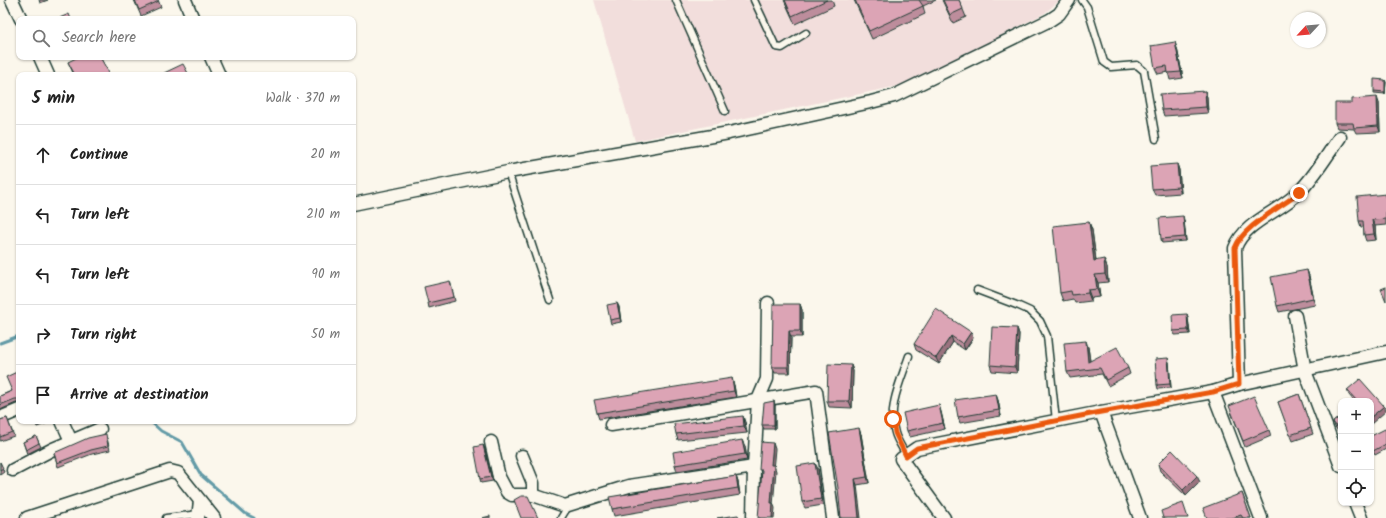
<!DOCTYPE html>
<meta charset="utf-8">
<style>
:root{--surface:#fff;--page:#f6f6f6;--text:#222;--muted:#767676;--line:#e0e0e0}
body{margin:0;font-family:Kalam,sans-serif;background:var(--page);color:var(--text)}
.controls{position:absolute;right:12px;bottom:12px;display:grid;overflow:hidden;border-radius:8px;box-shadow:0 1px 3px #0004}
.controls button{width:36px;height:36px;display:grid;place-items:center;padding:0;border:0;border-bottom:1px solid var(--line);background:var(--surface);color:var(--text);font:20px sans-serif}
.compass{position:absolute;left:1290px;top:12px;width:36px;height:36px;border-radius:50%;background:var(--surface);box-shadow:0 1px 3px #0004;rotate:244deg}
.stop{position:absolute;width:12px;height:12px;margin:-9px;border:3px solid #ea580c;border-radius:50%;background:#fff}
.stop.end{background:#ea580c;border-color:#fff;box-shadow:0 1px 4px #0008}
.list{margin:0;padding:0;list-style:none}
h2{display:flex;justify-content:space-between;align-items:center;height:52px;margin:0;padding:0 16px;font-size:17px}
h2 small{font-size:13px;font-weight:400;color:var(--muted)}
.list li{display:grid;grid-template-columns:26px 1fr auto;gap:12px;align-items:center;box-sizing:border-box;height:60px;padding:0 16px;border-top:1px solid var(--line)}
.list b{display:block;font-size:15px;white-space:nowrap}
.list em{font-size:13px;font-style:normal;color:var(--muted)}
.icon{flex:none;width:22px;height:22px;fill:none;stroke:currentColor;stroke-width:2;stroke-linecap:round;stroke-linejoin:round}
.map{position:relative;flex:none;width:1386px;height:518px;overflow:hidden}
.search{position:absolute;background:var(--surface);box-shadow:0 1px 3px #0004;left:16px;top:16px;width:340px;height:44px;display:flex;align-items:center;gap:10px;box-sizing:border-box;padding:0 14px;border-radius:8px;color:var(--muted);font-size:15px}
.panel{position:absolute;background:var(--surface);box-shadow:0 1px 3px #0004;left:16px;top:72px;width:340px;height:352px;border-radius:8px}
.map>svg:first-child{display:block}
.built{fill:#f2dedc}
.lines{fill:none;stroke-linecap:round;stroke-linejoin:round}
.stream{stroke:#649ba7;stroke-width:3}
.lane-casing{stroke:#1f3d34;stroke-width:9}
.street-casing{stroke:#1f3d34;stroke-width:15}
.lane{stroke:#fbf7ec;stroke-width:6}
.street{stroke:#fbf7ec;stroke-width:12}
.wall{fill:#bd8d9c;stroke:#1f3d34}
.shaded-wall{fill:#9a737f;stroke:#1f3d34}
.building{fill:#dca4b5;stroke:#1f3d34}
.route{stroke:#ea580c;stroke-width:5}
</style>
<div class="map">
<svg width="1386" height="518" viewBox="0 0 1386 518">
<rect width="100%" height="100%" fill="#fbf7ec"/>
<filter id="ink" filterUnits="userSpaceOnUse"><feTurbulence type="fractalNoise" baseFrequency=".025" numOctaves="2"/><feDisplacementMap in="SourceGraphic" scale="8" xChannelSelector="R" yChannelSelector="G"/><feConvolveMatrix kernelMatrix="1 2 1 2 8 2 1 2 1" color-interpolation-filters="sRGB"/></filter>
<g filter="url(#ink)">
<!-- built -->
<polygon class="built" points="594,0 1060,0 1045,13 908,84 635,141"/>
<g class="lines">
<!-- stream -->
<g class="stream">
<polyline points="0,343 19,336"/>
<polyline points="150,421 161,431 182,442 201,475 246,514 254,518"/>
</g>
<!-- lane casing -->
<g class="lane-casing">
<g id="lane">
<polyline points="676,0 725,111"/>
<polyline points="754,0 776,47 782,48 806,33"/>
<polyline points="1082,0 1087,7 1104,62 1111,67 1137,65 1144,71 1156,139"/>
<polyline points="508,172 550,300"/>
<polyline points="977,290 1019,306 1030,311 1040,321 1047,336 1056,421"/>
<path d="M906,456C903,448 897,441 895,433C887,408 901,380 909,356"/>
<polyline points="166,518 199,514"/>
<polyline points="561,518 569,505"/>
</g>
</g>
<!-- street casing -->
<g class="street-casing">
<g id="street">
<polyline points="12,0 21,19"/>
<polyline points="185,0 193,19"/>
<polyline points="40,57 48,75"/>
<polyline points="211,57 219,75"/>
<polyline points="353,204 508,172 729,133 871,102 894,96 1050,20 1059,14 1069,0"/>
<polyline points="1295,316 1305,371 1341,466"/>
<path d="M1239,384L1235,248C1245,221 1280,212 1299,192C1315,176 1327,155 1340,137"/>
<polyline points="1213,392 1261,518"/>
<polyline points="1101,412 1140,518"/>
<polyline points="0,418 19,410"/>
<polyline points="62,421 71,441"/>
<polyline points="611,425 816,391 833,518"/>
<polyline points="491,442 499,477 507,492 512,495 533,495 565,506 629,486 754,467"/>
<polyline points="522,456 533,483 533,495"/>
<polyline points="13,470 53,449 100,429"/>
<polyline points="1355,503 1361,518"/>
<polyline points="27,518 170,471 178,473 214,518"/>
<polyline points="198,518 200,501"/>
<polyline points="753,518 754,467 758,400 767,379 768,303"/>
<polyline points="944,518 901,459 917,448 1101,412 1213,392 1239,384 1386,352"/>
</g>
</g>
<!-- lane -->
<use href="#lane" class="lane"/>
<!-- street -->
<use href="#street" class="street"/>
</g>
<!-- wall -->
<g class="wall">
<polygon points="39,0 48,0 40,3"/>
<polygon points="134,0 158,0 161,7 141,16"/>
<polygon points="784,0 832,0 834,6 795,24"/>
<polygon points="854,0 936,0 923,6 925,14 872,39"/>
<polygon points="942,0 959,0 966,17 953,23"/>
<polygon points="1177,48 1183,78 1170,80 1168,72 1158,74 1155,68"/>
<polygon points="100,57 109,75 74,75 68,62"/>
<polygon points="1386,82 1385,94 1374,93 1374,91"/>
<polygon points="1205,91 1207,97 1208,113 1164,116 1162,110"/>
<polygon points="1379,103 1380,132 1356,133 1354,129 1337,128 1335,123"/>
<polygon points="1177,164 1179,170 1181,193 1155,195 1152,189"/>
<polygon points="1386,194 1386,225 1375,226 1376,240 1366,241 1364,235 1364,227 1361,227 1359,221"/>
<polygon points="1184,220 1186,241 1162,243 1161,239"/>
<polygon points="1089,222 1092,230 1096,260 1107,267 1108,282 1098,283 1100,297 1091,298 1091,301 1075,303 1073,299 1063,301 1060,293"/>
<polygon points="1307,270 1309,276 1315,305 1279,312 1277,306"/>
<polygon points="450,281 455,301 429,308 428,303"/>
<polygon points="617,303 619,307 621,322 611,324 610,320"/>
<polygon points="800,304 802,310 802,337 791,337 790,373 775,373 772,367"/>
<polygon points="1187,314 1188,318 1190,334 1175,335 1173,331"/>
<polygon points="1017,328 1019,334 1017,373 992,371 990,365"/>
<polygon points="971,332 973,338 965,350 953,342 939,364 916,350 914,344"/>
<polygon points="1088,347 1090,361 1128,368 1130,374 1108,386 1102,374 1070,378 1067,372"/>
<polygon points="1169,362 1171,388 1158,389 1157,385"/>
<polygon points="851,365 853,371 852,408 829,407 827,401"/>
<polygon points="19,371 19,403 16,403 0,410 0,396 11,391"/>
<polygon points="734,385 736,397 599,419 597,413"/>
<polygon points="1347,390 1384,406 1386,411 1371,401 1354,401 1349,395"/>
<polygon points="1299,394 1313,434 1293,441 1278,402"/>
<polygon points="998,400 1001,416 960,423 958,417"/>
<polygon points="775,405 775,429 764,429 762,425"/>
<polygon points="939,405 941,412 945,429 910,437 907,431"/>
<polygon points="1231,412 1269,430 1271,436 1245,447"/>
<polygon points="1341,416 1341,435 1335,427 1333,422"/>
<polygon points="7,418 14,436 0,441 0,420"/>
<polygon points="35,421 53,421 37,427"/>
<polygon points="745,422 747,433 678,440 676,434"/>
<polygon points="1386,431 1386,449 1375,455 1371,448 1371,436"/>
<polygon points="861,434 869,483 857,485 841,518"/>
<polygon points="36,436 41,447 27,454 23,442"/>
<polygon points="107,438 110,450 92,454 58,467 54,453"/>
<polygon points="483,445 493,481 481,483 480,479"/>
<polygon points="745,446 747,460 677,471 675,465"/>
<polygon points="0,462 4,472 0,475"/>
<polygon points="1158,464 1200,482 1186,496 1160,471"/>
<polygon points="818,469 823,505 805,508 802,502"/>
<polygon points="736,476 738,482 740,495 614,516 612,509"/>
<polygon points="1242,493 1251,518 1207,518"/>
</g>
<!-- shaded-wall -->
<g class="shaded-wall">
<polygon points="1175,42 1177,48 1183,78 1181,72"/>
<polygon points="1385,80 1386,82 1385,94"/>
<polygon points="1205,91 1207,97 1208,113 1206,107"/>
<polygon points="1377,97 1379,103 1380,132 1378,126"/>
<polygon points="1177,164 1179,170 1181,193 1179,187"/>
<polygon points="1183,216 1184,220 1186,241 1185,237"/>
<polygon points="1372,220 1375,226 1376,240 1374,234"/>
<polygon points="1089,222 1092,230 1097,269 1094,261"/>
<polygon points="1104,259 1107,267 1108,282 1105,274"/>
<polygon points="1307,270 1309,276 1315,305 1313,298"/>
<polygon points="1095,275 1098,283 1100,297 1097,289"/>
<polygon points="1088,290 1091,298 1091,301 1088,293"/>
<polygon points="617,303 619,307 621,322 620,318"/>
<polygon points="800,304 802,310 802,337 800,331"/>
<polygon points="1187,314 1188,318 1190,334 1188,330"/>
<polygon points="1017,328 1019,334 1017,373 1015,367"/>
<polygon points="789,331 791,337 790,373 788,367"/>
<polygon points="971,332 973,338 965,350 963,344"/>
<polygon points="951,336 953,342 939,364 936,358"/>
<polygon points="1086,341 1088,347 1091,368 1088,362"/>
<polygon points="1168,358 1169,362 1171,388 1170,384"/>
<polygon points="851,365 853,371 852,408 849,401"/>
<polygon points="732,378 734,385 736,397 734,391"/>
<polygon points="996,394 998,400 1001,416 999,410"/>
<polygon points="774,401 775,405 775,429 774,425"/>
<polygon points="939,405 941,412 945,429 943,423"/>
<polygon points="1384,406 1386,411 1371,424 1371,417"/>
<polygon points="743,416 745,422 747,433 744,426"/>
<polygon points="859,428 861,434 869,483 867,477"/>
<polygon points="742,440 745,446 747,460 745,454"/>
<polygon points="773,443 775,449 773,470 771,465"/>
<polygon points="483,445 485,449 493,481 491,477"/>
<polygon points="815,463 818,469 823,505 821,499"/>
<polygon points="774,465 776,471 773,505 773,503 775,508 774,518 772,518 771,503"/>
<polygon points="736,476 738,482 740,495 738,488"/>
<polygon points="1197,476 1200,482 1186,496 1183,490"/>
<polygon points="855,479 857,485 861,518 859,518"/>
</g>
<!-- building -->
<g class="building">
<polygon points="135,0 158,0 159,1 139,10"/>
<polygon points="785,0 827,0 792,16"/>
<polygon points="855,0 919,0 923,6 869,31"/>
<polygon points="943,0 959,0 963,9 950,15"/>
<polygon points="69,14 71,19 57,19"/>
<polygon points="1175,42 1181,72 1168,73 1167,66 1155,68 1151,46"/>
<polygon points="78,57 100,57 109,73 106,75 75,75 68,62"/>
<polygon points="183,64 189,75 164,75 164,73"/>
<polygon points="1374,79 1385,80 1385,92 1374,91"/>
<polygon points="1205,91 1206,107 1162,110 1160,94"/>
<polygon points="1377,97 1378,126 1354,128 1353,123 1335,123 1335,103 1352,103 1352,99"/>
<polygon points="1177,164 1179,187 1152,189 1150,166"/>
<polygon points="1386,194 1386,219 1372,220 1374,234 1364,235 1363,221 1359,221 1357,197"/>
<polygon points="1183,216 1185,237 1161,239 1159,218"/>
<polygon points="1089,222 1094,261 1104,259 1105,274 1095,275 1097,289 1088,290 1088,293 1072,295 1071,291 1060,293 1053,226"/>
<polygon points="1307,270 1313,298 1277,306 1271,277"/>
<polygon points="450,281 454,297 428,303 424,287"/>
<polygon points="1386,287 1386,301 1381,289"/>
<polygon points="617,303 620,318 610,320 607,305"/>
<polygon points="773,304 800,304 800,331 789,331 788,367 772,367"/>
<polygon points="936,309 971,332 963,344 951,336 936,358 914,344"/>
<polygon points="1187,314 1188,330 1173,331 1172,315"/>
<polygon points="992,327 1017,328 1015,367 990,365"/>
<polygon points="1086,341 1088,362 1117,347 1128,368 1106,380 1100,368 1067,372 1064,343"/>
<polygon points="1168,358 1170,384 1157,385 1155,359"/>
<polygon points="828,364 851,365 849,401 827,401"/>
<polygon points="19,371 19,399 15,399 0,405 0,396 12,391 6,377"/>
<polygon points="732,378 734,391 597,413 594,400"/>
<polygon points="1360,379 1384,406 1371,417 1371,401 1357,401 1347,390"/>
<polygon points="996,394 999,410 958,417 955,400"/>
<polygon points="1299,394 1311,428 1290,435 1278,402"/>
<polygon points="1254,396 1269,430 1243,441 1229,406"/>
<polygon points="774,401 774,425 762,425 764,403"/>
<polygon points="939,405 943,423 907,431 903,413"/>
<polygon points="743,416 744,426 676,434 674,424"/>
<polygon points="1341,416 1341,432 1333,422"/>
<polygon points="7,418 12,432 0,437 0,420"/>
<polygon points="859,428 867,477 855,479 859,518 841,518 838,488 829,433"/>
<polygon points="1385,429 1386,431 1386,444 1373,451 1371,447 1371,436"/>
<polygon points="106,434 108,446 91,450 57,463 54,453 88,438"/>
<polygon points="36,436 39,443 26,450 23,442"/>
<polygon points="742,440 745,454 675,465 673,452"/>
<polygon points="761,442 773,443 771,465 774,465 771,503 773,503 772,518 758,518 762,470 759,470"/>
<polygon points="483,445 491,477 480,479 474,447"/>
<polygon points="1172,450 1197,476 1183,490 1158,464"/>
<polygon points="0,462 3,468 0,470"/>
<polygon points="815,463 821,499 802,502 797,466"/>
<polygon points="736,476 738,488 612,509 609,497"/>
<polygon points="1242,493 1251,518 1243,518 1241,515 1232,518 1207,518 1203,508"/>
<polygon points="521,496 528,496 538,518 521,518 514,500"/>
<polygon points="1183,503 1188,518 1163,518 1161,511"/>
<polygon points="738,515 739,518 717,518"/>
<polygon points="490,516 490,518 482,518"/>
</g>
</g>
<g class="lines" filter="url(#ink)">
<!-- route -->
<path class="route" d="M893,419L895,433L906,456L917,448L1101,412L1213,392L1239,384L1235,248C1243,226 1280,208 1299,193"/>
</g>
</svg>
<div class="controls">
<button>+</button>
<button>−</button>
<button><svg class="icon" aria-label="locate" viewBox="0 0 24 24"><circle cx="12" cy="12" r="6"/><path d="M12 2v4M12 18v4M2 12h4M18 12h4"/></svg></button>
</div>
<svg class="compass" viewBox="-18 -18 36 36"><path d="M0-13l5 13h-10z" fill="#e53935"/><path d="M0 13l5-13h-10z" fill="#767676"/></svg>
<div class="stop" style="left:893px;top:419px"></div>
<div class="stop end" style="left:1299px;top:193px"></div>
<div class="search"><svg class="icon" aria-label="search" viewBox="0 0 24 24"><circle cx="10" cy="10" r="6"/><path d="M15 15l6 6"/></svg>Search here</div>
<section class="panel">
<h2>5 min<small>Walk · 370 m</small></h2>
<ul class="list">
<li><svg class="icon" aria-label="ahead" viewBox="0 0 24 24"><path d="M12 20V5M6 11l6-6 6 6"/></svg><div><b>Continue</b></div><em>20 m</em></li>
<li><svg class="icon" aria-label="left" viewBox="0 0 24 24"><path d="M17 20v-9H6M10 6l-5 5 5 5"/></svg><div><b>Turn left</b></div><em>210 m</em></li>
<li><svg class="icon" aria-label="left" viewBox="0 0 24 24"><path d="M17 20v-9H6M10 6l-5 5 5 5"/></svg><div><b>Turn left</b></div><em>90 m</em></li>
<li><svg class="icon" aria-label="right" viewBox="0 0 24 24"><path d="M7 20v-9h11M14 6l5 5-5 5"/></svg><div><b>Turn right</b></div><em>50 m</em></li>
<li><svg class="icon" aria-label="arrive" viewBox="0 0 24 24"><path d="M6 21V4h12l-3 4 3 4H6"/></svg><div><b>Arrive at destination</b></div></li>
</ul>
</section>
</div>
